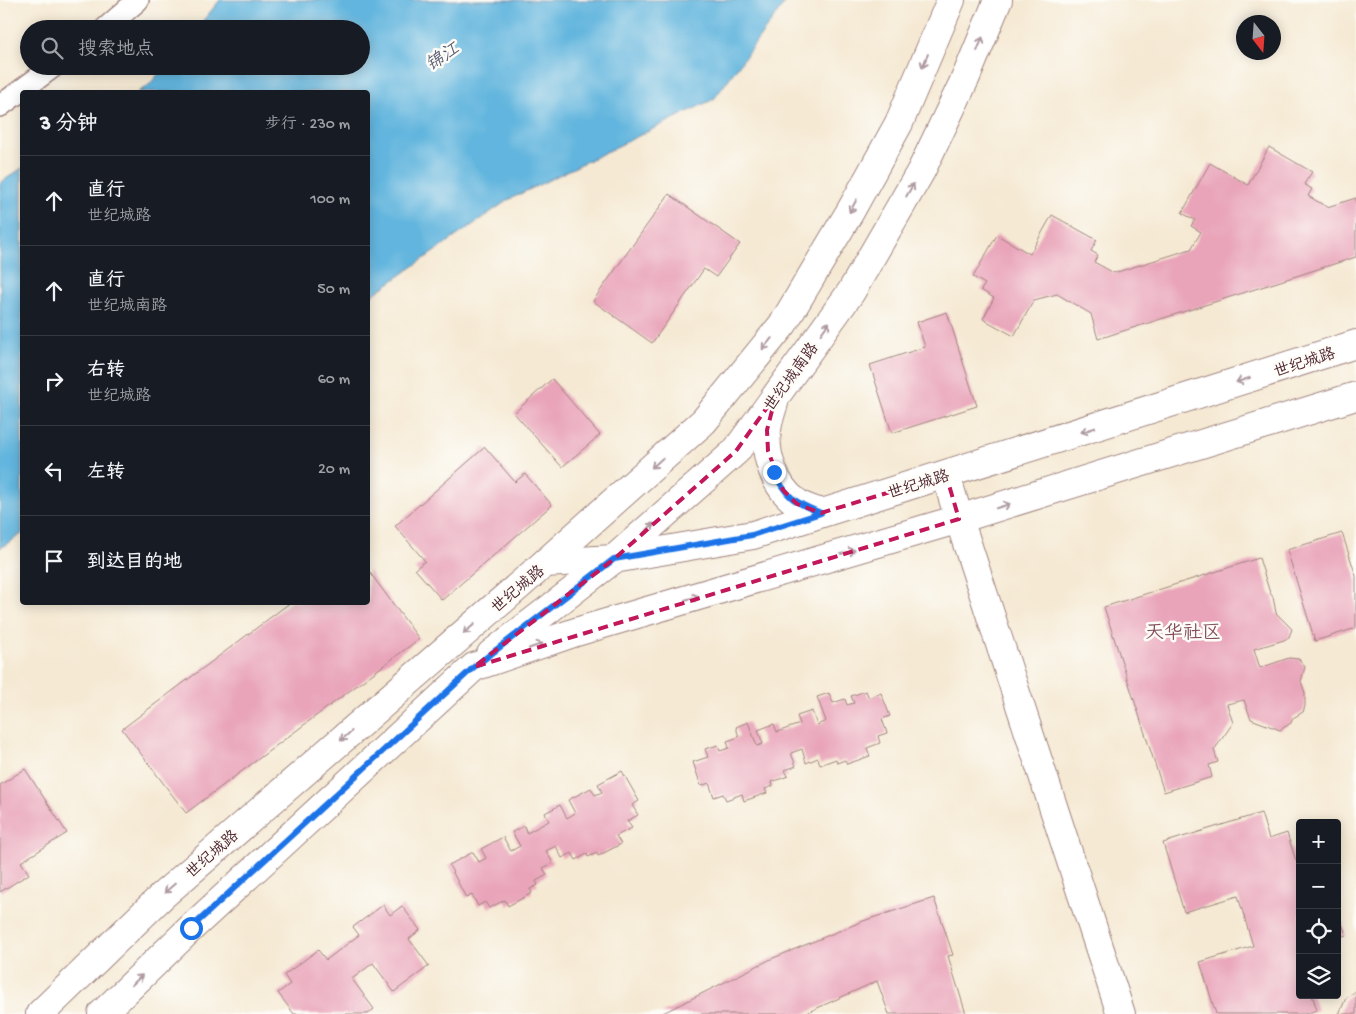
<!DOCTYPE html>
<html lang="zh">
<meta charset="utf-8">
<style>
:root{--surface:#171b24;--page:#20242c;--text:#f1f3f6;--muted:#9ea1a6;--line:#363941}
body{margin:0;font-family:"Gochi Hand","LXGW WenKai TC",sans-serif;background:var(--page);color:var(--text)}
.controls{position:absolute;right:15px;bottom:15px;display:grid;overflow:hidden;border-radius:5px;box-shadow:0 2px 12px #0003}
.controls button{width:45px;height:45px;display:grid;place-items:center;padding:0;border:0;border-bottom:1px solid var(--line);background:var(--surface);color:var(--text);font:25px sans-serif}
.compass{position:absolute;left:1236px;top:15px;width:45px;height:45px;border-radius:50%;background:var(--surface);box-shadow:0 2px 12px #0003;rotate:163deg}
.stop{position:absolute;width:15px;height:15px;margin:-11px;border:4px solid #1a73e8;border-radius:50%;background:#fff}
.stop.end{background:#1a73e8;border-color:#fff;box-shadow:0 1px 5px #0008}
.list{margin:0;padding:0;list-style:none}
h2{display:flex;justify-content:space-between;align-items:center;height:65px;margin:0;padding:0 20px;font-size:21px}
h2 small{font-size:16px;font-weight:400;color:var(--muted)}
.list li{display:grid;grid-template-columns:32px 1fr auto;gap:15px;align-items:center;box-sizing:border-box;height:90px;padding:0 20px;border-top:1px solid var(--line)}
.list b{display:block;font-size:19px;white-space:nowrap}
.list p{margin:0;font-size:16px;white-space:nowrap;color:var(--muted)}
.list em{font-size:16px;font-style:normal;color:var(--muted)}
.icon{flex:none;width:28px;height:28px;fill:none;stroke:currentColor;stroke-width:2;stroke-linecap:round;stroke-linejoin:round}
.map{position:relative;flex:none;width:1356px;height:1014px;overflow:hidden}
.search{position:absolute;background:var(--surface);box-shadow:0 2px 12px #0003;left:20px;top:20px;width:350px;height:55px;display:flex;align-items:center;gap:12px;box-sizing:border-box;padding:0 18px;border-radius:28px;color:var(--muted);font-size:19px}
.panel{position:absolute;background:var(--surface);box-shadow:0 2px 12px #0003;left:20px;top:90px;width:350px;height:515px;border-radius:5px}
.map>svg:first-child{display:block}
.water{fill:#62b5de;stroke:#566a84}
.building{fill:#e9a4ba}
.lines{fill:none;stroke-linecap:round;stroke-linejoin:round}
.minor-casing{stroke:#a0847f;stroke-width:24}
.tertiary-casing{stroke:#a0847f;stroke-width:30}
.secondary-casing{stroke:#a0847f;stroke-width:30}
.minor{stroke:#fff;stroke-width:21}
.tertiary{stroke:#fff;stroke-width:28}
.secondary{stroke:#fff;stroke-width:28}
.oneway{stroke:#ae9aa0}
.route{stroke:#1a73e8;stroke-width:6}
.marked{fill:none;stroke:#c2185b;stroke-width:4;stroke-dasharray:10 6;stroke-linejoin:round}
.labels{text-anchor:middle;stroke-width:5;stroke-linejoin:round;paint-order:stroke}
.street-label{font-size:16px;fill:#4a1f2b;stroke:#fdfcf7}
.water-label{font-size:18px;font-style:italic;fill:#545b73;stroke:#fdfcf7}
.quarter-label{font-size:19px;fill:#824e5d;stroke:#fdfcf7}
</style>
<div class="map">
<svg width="1356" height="1014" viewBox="0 0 1356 1014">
<rect width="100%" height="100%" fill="#fdfcf7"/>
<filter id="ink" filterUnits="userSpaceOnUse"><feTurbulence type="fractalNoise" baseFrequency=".02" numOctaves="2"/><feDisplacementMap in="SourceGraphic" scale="10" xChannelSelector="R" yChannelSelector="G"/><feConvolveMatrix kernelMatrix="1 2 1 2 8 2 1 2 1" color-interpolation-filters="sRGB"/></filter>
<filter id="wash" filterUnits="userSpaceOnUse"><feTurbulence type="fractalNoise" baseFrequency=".0096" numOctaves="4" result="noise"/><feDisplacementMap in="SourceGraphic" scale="20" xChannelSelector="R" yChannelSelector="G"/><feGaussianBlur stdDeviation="1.12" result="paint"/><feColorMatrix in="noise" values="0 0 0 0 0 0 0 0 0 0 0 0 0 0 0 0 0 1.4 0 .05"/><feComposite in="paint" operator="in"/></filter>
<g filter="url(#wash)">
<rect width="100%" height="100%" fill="#f5e9d3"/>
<!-- water -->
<g class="water">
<polygon points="220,0 787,0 714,99 508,200 368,298 368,92 138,92 149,85 165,66 361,66 361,29 196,29"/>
<polygon points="22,168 22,534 0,548 0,183"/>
</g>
<g id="blocks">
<!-- building -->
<g class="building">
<polygon points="1269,147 1312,172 1304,184 1312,189 1308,196 1327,207 1356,198 1356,257 1098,339 1091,314 1057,294 1034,300 1014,336 983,319 994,298 981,290 985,284 973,277 997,235 1030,254 1052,215 1097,240 1091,251 1098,255 1094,262 1114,273 1191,249 1201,232 1191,226 1195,220 1182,213 1210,163 1248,185"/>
<polygon points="669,194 740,244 716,277 704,269 652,343 593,301"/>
<polygon points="947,312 977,406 892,433 870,365 925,347 917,322"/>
<polygon points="552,379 600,435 562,467 514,413"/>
<polygon points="485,447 515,482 525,474 552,505 442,600 415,569 425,561 395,526"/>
<polygon points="1342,533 1356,576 1356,628 1315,641 1287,550"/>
<polygon points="1259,558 1270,593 1273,597 1276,613 1292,629 1289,637 1284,640 1254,649 1260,668 1289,658 1299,659 1305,667 1301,681 1305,693 1305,706 1303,712 1293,718 1291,723 1280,730 1251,719 1244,700 1227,704 1233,723 1214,750 1218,762 1209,765 1212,777 1164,792 1104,607"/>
<polygon points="368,570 419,639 186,813 122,729 291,602 368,602"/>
<polygon points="866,691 869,698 881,693 890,716 882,719 887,733 878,736 880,743 867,748 870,756 847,764 845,760 837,763 836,759 820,765 818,758 806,763 802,749 791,753 796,766 785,770 788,776 772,782 773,786 765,789 767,793 744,801 742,794 726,800 723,794 714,797 709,783 701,786 693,762 708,757 705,749 718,745 720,751 729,748 727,741 739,737 736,727 748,722 757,746 763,744 758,730 774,724 777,732 800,724 797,716 812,711 817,725 826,721 817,697 829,693 833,703 845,699 847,705 854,703 851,696"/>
<polygon points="25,769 67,833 21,862 29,874 0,892 0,785"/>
<polygon points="622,771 639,801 632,805 638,815 627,821 632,828 616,836 621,844 598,856 597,853 588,857 587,854 576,860 572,853 562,858 556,846 546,851 553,863 543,868 547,875 536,881 538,885 530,889 532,893 508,906 505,900 489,908 485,902 478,906 472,895 466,898 449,865 473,852 479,862 486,858 481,849 503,837 511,851 520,846 512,832 524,826 527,833 549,821 545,813 560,805 567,818 575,813 568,800 591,788 595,795 602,792 598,784"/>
<polygon points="1261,813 1269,839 1287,833 1296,861 1300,860 1300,995 1312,995 1317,1010 1305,1014 1216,1014 1200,962 1253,946 1238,896 1184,912 1163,843"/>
<polygon points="934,898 953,955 948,956 966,1014 889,1014 877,981 804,1014 661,1014 771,959 863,921"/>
<polygon points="383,905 390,915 402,906 420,930 409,939 429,966 394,992 373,963 352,979 374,1009 368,1014 294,1014 278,993 290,984 284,975 318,950 326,960 359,935 353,927"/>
<polygon points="1337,909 1346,935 1337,938"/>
<polygon points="1356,991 1356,1014 1339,1014 1346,998"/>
</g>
</g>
</g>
<g filter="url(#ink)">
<use href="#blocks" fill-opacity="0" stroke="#a0847f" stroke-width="1"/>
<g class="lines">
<!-- minor casing -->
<g class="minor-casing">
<g id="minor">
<polyline points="105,29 138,0"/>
<polyline points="0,106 54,66"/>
</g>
</g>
<!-- tertiary casing -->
<g class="tertiary-casing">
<polyline id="tertiary" points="946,475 959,519 1121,1014"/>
</g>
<!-- secondary casing -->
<g class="secondary-casing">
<g id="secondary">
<path d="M774,403C771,412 768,421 767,430C764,455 775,487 796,502C803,508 813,510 821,513"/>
<polyline points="545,563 614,559 753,535 1356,344"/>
<polyline points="491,654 614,559 736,451 851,292 921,171 966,77 998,0"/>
<polyline points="40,1014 162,896 545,563 704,421 783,324 851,210 899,123 951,0"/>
<polyline points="102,1014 191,928 474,667 576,632 959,519 1356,396"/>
</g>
</g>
<!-- minor -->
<use href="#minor" class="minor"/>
<!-- tertiary -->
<use href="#tertiary" class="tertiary"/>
<!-- secondary -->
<use href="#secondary" class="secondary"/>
</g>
<!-- one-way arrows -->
<defs><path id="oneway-shaft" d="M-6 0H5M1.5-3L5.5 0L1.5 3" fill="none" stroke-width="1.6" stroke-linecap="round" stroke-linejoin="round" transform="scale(1.25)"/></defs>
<g class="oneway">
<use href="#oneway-shaft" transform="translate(980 44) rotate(-68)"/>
<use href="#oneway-shaft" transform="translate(925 61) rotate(113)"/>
<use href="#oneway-shaft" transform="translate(910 190) rotate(-60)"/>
<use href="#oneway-shaft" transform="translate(853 206) rotate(119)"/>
<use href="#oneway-shaft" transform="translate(825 328) rotate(-54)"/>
<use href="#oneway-shaft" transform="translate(767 344) rotate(129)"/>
<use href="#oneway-shaft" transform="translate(1243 380) rotate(162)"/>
<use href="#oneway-shaft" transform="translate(1088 430) rotate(162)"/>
<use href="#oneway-shaft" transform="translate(657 463) rotate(138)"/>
<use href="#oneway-shaft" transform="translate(1003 506) rotate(-17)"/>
<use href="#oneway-shaft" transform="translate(649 528) rotate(-42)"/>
<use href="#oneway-shaft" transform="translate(848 552) rotate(-16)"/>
<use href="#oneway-shaft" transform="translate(692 598) rotate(-16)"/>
<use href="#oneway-shaft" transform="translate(469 629) rotate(139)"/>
<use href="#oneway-shaft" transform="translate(536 646) rotate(-19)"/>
<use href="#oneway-shaft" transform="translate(346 736) rotate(139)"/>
<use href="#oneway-shaft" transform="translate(170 888) rotate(139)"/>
<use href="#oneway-shaft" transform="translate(137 980) rotate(-44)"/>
</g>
</g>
<g class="lines" filter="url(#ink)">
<!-- route -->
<path class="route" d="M191,928L474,667L614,559L752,535L821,513C795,503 786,497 774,472"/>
</g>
<!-- marked area -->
<path class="marked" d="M776,395L767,430L768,451L783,490L797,504L821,513L946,475L959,519L474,667L614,559L736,451Z"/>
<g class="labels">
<!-- street labels -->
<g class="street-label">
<text transform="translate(1304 361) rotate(-18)" y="6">世纪城路</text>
<text transform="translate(790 376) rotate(-54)" y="6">世纪城南路</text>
<text transform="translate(918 483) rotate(-17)" y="6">世纪城路</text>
<text transform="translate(517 588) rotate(-40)" y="6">世纪城路</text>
<text transform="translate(211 853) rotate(-41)" y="6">世纪城路</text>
</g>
<!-- water labels -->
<g class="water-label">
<text transform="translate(442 56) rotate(-34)" y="6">锦江</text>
</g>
<!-- quarter labels -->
<g class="quarter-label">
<text x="1183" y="638">天华社区</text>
</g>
</g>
</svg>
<div class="controls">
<button>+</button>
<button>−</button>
<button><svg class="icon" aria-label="locate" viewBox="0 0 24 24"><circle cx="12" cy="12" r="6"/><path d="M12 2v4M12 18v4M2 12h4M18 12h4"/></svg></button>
<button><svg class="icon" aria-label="layers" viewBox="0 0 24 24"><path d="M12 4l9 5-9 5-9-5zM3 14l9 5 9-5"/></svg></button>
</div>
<svg class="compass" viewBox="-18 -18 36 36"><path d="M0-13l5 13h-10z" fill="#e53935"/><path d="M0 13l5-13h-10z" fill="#9ea1a6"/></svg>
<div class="stop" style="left:191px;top:928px"></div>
<div class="stop end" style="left:774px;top:472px"></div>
<div class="search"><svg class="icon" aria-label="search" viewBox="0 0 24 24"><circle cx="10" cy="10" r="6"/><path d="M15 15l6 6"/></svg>搜索地点</div>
<section class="panel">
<h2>3 分钟<small>步行 · 230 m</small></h2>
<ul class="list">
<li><svg class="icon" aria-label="ahead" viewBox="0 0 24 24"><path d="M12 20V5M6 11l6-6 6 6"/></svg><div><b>直行</b><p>世纪城路</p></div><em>100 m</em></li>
<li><svg class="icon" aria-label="ahead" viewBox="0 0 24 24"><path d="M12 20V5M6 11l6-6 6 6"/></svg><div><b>直行</b><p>世纪城南路</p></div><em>50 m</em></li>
<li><svg class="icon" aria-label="right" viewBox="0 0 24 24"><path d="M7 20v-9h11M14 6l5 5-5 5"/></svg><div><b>右转</b><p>世纪城路</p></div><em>60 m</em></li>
<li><svg class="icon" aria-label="left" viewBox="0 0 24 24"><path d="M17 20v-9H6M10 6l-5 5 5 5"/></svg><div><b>左转</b></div><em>20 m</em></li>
<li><svg class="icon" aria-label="arrive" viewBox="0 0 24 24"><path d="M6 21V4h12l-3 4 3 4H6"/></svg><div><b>到达目的地</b></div></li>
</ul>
</section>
</div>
